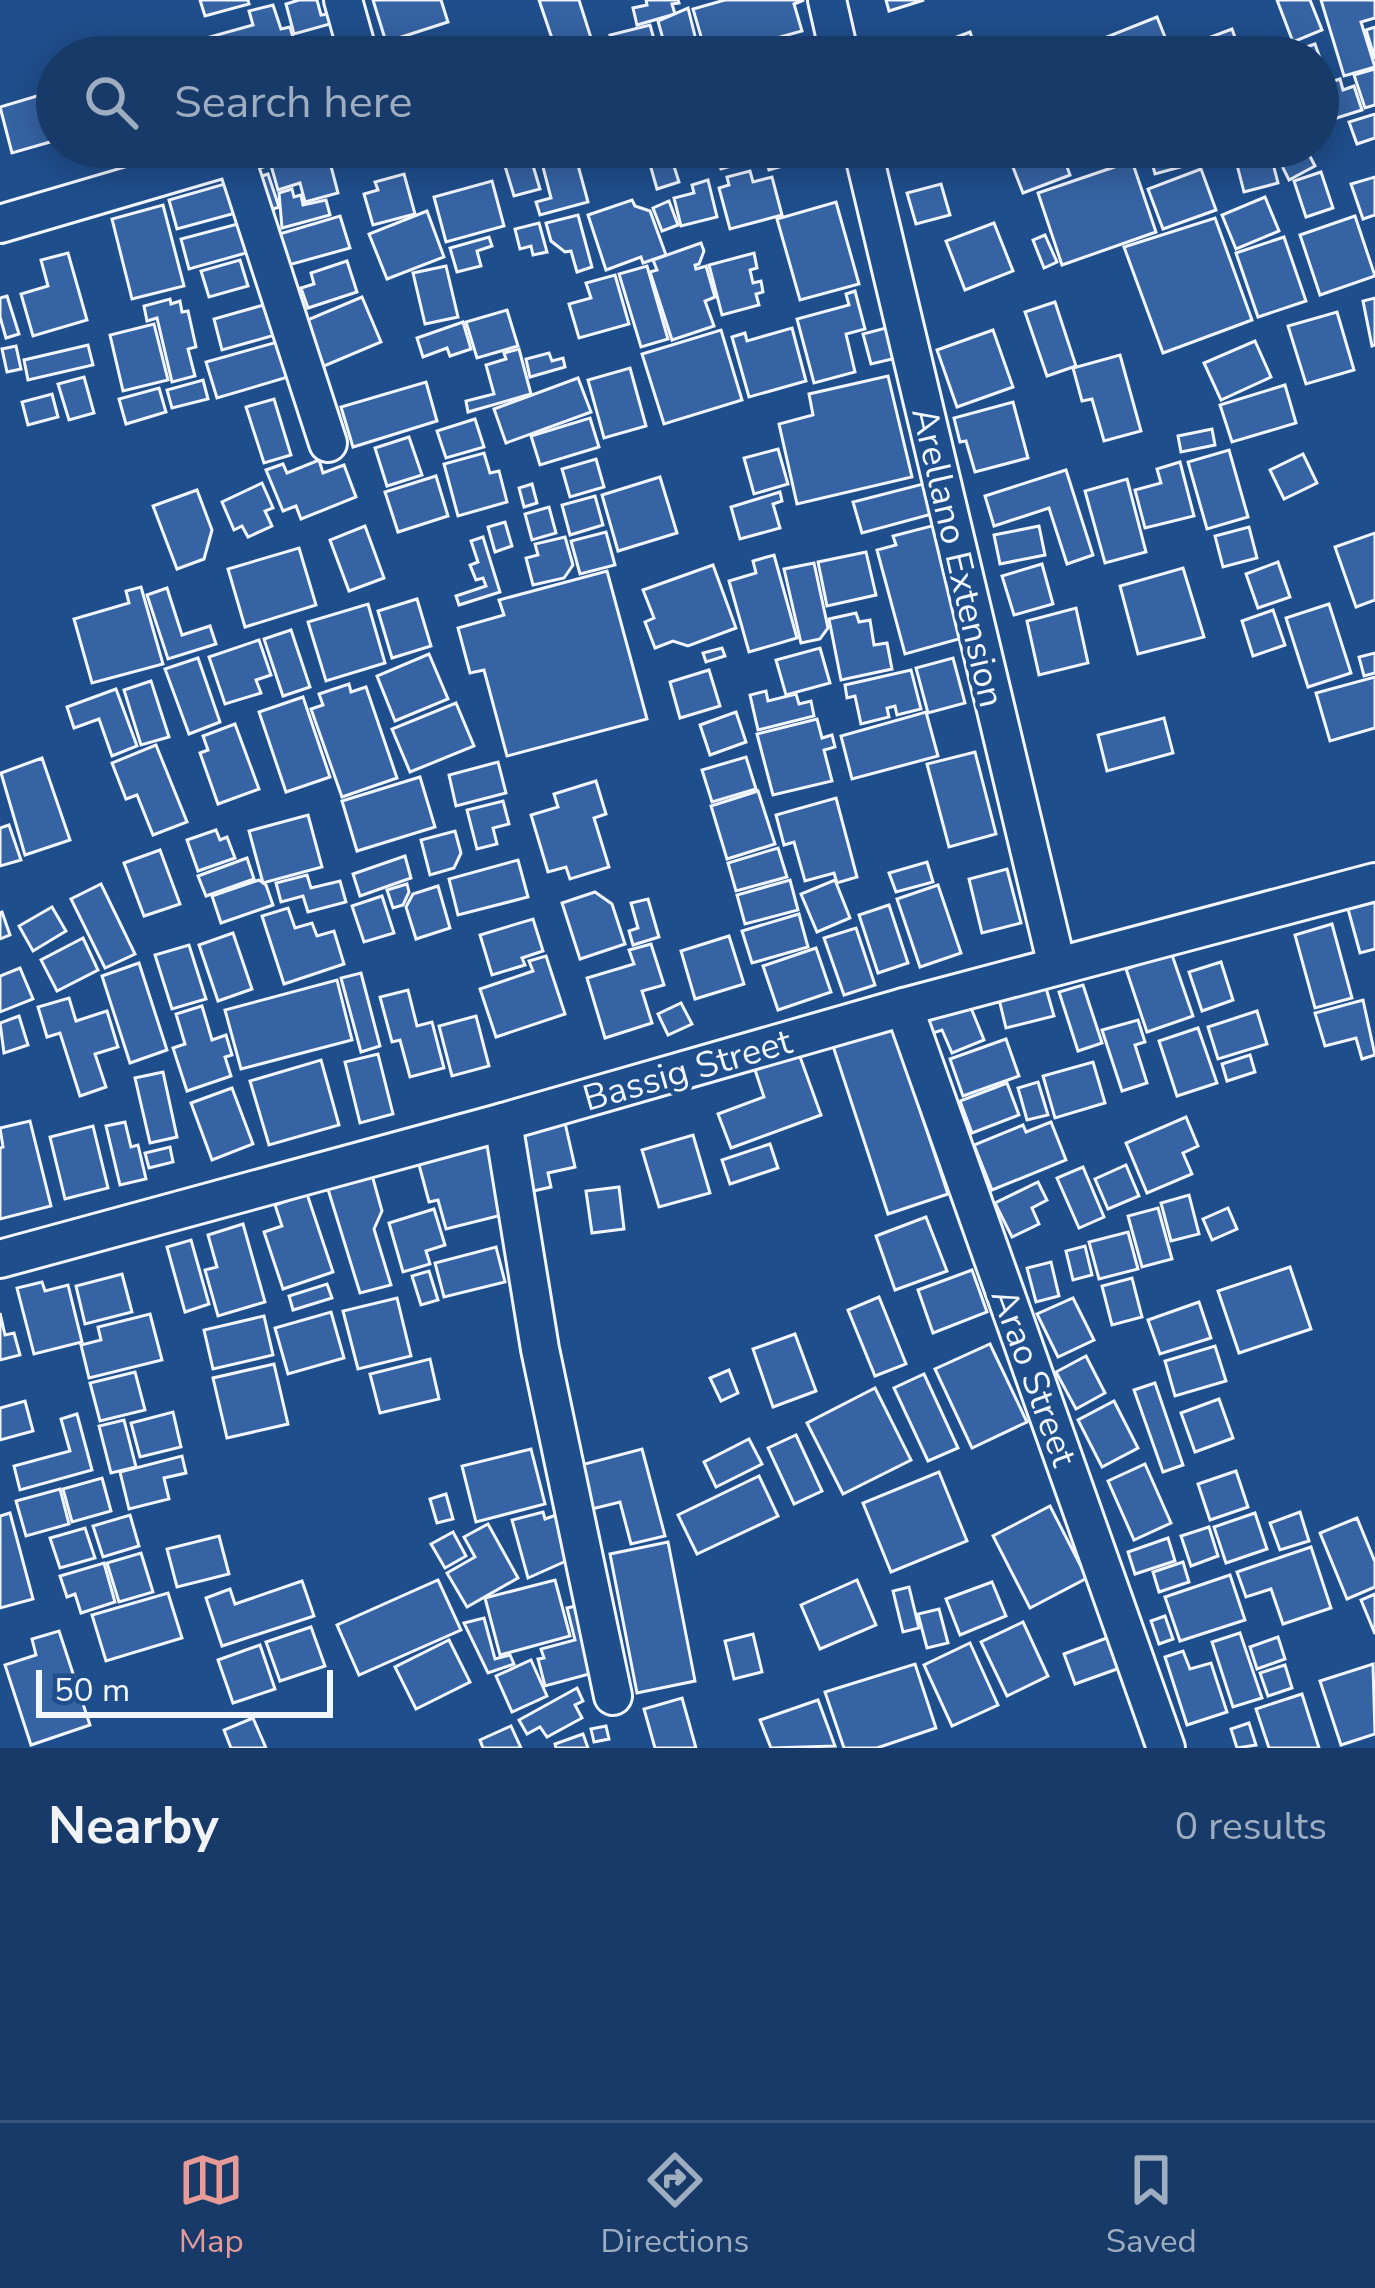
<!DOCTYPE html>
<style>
:root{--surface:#173a69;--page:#244571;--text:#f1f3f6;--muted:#9eadc0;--line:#36547d;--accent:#e69b98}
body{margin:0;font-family:"Nunito Sans",sans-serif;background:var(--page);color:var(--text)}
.scale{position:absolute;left:36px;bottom:30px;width:297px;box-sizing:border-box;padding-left:12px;border:6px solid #f2f6ff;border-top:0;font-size:33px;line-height:42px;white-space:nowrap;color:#f2f6ff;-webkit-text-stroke:9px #1f4e8c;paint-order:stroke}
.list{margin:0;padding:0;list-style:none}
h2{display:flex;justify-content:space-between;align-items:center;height:156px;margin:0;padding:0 48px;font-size:51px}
h2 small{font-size:39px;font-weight:400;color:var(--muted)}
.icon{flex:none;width:66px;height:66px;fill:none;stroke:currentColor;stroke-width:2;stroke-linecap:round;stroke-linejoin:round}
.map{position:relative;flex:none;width:1375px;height:1748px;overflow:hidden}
.search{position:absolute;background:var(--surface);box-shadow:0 6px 30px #0003;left:36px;right:36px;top:36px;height:132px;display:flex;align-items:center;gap:30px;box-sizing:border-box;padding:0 42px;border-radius:66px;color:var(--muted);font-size:45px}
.sheet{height:372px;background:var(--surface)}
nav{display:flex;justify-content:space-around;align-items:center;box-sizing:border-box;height:168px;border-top:3px solid var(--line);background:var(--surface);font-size:33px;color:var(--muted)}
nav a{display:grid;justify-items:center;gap:6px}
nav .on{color:var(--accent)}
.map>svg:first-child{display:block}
.building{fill:#3563a3;stroke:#f2f6ff;stroke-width:3}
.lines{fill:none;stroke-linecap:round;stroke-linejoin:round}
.minor-casing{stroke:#f2f6ff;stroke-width:42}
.minor{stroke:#1f4e8c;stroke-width:36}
.labels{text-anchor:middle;stroke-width:9;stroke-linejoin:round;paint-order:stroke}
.street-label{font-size:36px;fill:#f2f6ff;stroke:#1f4e8c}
</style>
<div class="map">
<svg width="1375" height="1748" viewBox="0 0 1375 1748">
<rect width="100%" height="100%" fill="#1f4e8c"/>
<!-- building -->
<g class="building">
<polygon points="200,0 248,0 249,4 205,16"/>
<polygon points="299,0 317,0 321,15 328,14 330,24 294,34 286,4"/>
<polygon points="373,0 441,0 448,22 386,42"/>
<polygon points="539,0 579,0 592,41 557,53"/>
<polygon points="646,0 678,0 679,3 672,4 675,14 637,25 633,8 647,5"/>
<polygon points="725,0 804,0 794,4 802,31 707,57 693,9"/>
<polygon points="886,0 924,0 889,11"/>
<polygon points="1277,0 1310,0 1322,30 1293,42"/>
<polygon points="1321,0 1375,0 1375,18 1361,22 1375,67 1344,76"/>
<polygon points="273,5 281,29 290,27 298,55 204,57 199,40 253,25 249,11"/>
<polygon points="688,8 696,40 692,41 694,49 699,47 702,57 668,57 658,21"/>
<polygon points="1157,17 1173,57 1100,57 1094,42"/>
<polygon points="650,25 659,57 616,57 610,35"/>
<polygon points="1375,27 1375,59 1366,30"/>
<polygon points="1232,29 1242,57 1182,57 1179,49"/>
<polygon points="970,32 977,52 1002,42 1008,57 904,57"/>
<polygon points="605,41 610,57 562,57 561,53"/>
<polygon points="1078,41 1085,57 1041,57"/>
<polygon points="1315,44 1327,78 1318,81 1318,57 1283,55"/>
<polygon points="1375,69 1375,105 1365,108 1354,75"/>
<polygon points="1340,79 1343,90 1354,86 1362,110 1327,121 1318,86"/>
<polygon points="57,90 57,140 12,153 0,107"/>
<polygon points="1375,114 1375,138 1357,144 1349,122"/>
<polygon points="321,147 326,147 338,193 305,202 300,183 278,190 270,162"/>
<polygon points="496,147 569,147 572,157 558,161 554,150 501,165"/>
<polygon points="577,147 625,147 627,152 582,164"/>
<polygon points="645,147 680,147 683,157 672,160 679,182 657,189"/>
<polygon points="715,147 745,147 749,161 721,169"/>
<polygon points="762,147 793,147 797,162 769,170"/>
<polygon points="1005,147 1060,147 1070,175 1023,193"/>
<polygon points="1089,147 1138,147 1139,150 1095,165"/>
<polygon points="1148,147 1202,147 1206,160 1155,174"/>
<polygon points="1295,147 1305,147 1315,166 1289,180 1277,156"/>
<polygon points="1270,152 1278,183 1244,192 1236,161"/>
<polygon points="576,158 588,202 540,215 536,202 551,198 543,167"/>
<polygon points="531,159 540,189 514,196 505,166"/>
<polygon points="1132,161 1156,232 1062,265 1038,193"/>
<polygon points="1201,169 1216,210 1163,229 1148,189"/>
<polygon points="750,171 753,182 772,177 782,215 730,229 719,188 729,185 727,177"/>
<polygon points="1321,172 1333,208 1306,217 1294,181"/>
<polygon points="268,174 279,207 259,214 248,181"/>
<polygon points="404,174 415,214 373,225 364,194 378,190 375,182"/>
<polygon points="1375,177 1375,215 1363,219 1351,184"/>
<polygon points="708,180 717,217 681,226 674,198 694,193 692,185"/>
<polygon points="235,181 243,211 177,229 169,200"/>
<polygon points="492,181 504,226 446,242 434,197"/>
<polygon points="941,184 950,215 916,224 907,193"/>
<polygon points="292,189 294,197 301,195 303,205 326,200 330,215 282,228 279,193"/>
<polygon points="1265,197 1279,231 1236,249 1222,215"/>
<polygon points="632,200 635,206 650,211 666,255 643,263 641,257 606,270 588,215"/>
<polygon points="669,201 678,225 662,231 653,208"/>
<polygon points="836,202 859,284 800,300 777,219"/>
<polygon points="163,205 184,286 132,299 112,219"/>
<polygon points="427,211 444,257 387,279 369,234"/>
<polygon points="578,215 592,267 577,272 571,251 565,252 551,241 546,223"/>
<polygon points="340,216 350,248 285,266 276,235"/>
<polygon points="1355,216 1375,276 1320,295 1300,235"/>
<polygon points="1215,218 1252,320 1163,353 1124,247"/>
<polygon points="245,222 253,251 189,269 181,239"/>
<polygon points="539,223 547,252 533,255 531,246 520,249 515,229"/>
<polygon points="994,223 1013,271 965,290 946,241"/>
<polygon points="1045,235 1057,262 1044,268 1033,240"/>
<polygon points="489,237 492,246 477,251 481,266 457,272 450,248"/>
<polygon points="1284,237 1306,301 1258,317 1236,253"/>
<polygon points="701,243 704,251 699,264 695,265 696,269 706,266 715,297 705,301 714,326 672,340 650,272 657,270 653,260"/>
<polygon points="68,253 87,320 33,336 21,294 48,286 41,260"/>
<polygon points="754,253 757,268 750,270 753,283 761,281 763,292 756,294 759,305 722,315 709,265"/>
<polygon points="240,260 248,286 209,297 201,271"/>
<polygon points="347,261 357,292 308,308 301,288 314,284 311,273"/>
<polygon points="446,266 458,317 425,324 413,273"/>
<polygon points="647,266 668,339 641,347 619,274"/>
<polygon points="615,275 629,324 579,338 569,304 591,298 586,283"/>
<polygon points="855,291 865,329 846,334 855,372 814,383 797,319 849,305 846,294"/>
<polygon points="7,296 19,334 6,338 0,317 0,298"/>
<polygon points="362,297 381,342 324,366 305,321"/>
<polygon points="1375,298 1375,345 1372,346 1363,301"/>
<polygon points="170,299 171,304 180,301 182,312 188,311 196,347 188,349 195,376 172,382 157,318 147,321 144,306"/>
<polygon points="1055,302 1076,366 1047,376 1025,312"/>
<polygon points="267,304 275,335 222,350 214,319"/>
<polygon points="507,310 518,346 477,358 466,322"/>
<polygon points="1337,312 1354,370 1306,384 1288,326"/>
<polygon points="463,322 471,349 450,356 447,348 423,357 417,338"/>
<polygon points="154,324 168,380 123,391 110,335"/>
<polygon points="897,325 905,356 871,364 863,334"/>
<polygon points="792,328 806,381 749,397 732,337 745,333 747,341"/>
<polygon points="721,330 742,400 664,424 642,354"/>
<polygon points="993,330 1013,387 957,407 937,350"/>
<polygon points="288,339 298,374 217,398 206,362"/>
<polygon points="1255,341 1271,377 1221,400 1204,363"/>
<polygon points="88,345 93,365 28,380 24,360"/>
<polygon points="16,346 21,369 7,372 2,349"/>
<polygon points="519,349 531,394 468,412 466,401 494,394 486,365 506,359 504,353"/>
<polygon points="549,353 552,361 563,358 565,367 530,377 526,359"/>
<polygon points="1120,355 1141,431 1104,441 1092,399 1082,401 1073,368"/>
<polygon points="630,368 646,426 604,438 588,380"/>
<polygon points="888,376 912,477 797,504 779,424 813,415 809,394"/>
<polygon points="84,377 94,413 69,420 58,384"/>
<polygon points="578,378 591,412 506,443 494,409"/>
<polygon points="203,380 208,399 172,408 167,390"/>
<polygon points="426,382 437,421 353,447 341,407"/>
<polygon points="1285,385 1296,423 1232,442 1220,405"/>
<polygon points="159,388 166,412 126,424 119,399"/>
<polygon points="52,394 58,417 28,425 22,402"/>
<polygon points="274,399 291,455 264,463 246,407"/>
<polygon points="1013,402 1028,458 975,472 966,441 960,442 954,418"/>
<polygon points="590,418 599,447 540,465 531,436"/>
<polygon points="475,419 484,447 446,458 437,431"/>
<polygon points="1212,429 1215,445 1181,452 1178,436"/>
<polygon points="409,437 422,475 387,486 375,448"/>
<polygon points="778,449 788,484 754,494 744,458"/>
<polygon points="1229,450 1248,517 1207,529 1188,462"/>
<polygon points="484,453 490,473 499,471 507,502 458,516 444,464"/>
<polygon points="1303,454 1317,483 1284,499 1270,470"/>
<polygon points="596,459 604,487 570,497 562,469"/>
<polygon points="319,460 323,473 344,465 356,497 301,519 296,506 283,511 266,470 283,464 287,473"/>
<polygon points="1180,462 1194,516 1145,528 1135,490 1161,483 1157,469"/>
<polygon points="1066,470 1093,555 1067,564 1049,508 994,526 985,496"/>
<polygon points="436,476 448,516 398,532 385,492"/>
<polygon points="660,477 677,533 618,551 602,495"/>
<polygon points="1127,479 1146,552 1105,563 1085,491"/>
<polygon points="262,483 273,508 265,511 272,526 248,537 242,526 234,530 222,502"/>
<polygon points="532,484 537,503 524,507 519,488"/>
<polygon points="923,484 932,514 862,533 853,502"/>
<polygon points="197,490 212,530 204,559 177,569 153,506"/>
<polygon points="780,492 782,501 773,504 780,528 740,539 731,507"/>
<polygon points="595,496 603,525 570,535 562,505"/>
<polygon points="549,507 556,533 532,540 525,514"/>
<polygon points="505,522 512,546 495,552 488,527"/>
<polygon points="943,523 973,635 905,654 877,550 896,545 893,536"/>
<polygon points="365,526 384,578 349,591 330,540"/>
<polygon points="1039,526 1045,555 1000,564 994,535"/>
<polygon points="1249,527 1257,558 1223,567 1215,536"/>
<polygon points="606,532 615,565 580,574 571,541"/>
<polygon points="1375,533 1375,600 1356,607 1335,547"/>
<polygon points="483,537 500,592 459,605 456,596 486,586 483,578 476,580 470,565 478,562 471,541"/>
<polygon points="565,537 573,565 564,578 533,585 526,558 538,555 535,544"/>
<polygon points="299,548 316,605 245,627 228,569"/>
<polygon points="866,552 876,595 827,606 818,562"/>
<polygon points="774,555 797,638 749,652 729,581 756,573 753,561"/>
<polygon points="1278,562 1290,597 1258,608 1246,574"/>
<polygon points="814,563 828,628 820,639 801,643 784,569"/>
<polygon points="1042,564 1053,604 1014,615 1002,576"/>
<polygon points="713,565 736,628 688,646 673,641 655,648 645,622 654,618 643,590"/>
<polygon points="1183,568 1204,637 1138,654 1120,586"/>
<polygon points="607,571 647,719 507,756 484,670 470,673 458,628 504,615 499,600"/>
<polygon points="141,587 163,664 92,683 74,619 129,603 126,591"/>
<polygon points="167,588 182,635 210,626 216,644 168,659 147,595"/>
<polygon points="417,599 431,646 392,658 378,611"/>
<polygon points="368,604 385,663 326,681 308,622"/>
<polygon points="1329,604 1351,673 1308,687 1286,618"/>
<polygon points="1076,608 1088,663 1039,675 1027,621"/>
<polygon points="1273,610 1285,645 1253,656 1242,621"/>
<polygon points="856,613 859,622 870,620 874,645 887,643 892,669 841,680 829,619"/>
<polygon points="291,630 310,687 283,696 264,639"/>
<polygon points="259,640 271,675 256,680 261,693 225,704 209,657"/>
<polygon points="722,648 725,656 706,662 703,653"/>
<polygon points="820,648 830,683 786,695 776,660"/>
<polygon points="1375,653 1375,673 1364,676 1359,657"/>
<polygon points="429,654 448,699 395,721 377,676"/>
<polygon points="198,658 220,722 189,734 165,669"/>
<polygon points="953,658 965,703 928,713 916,668"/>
<polygon points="709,670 720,706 680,718 670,682"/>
<polygon points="911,670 921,709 897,715 895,706 887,708 889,717 861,724 855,696 847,698 845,685"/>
<polygon points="1375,677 1375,728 1330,741 1316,693"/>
<polygon points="151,681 169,737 141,745 124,690"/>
<polygon points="349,684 351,692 366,687 397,778 342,797 311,709 323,705 319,694"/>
<polygon points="116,689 137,746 112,756 99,719 74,728 67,707"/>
<polygon points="766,691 768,701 796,694 799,704 811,701 814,716 758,730 750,695"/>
<polygon points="303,697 330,777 286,792 259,712"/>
<polygon points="456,703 474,746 410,772 392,729"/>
<polygon points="736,712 746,742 710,755 700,725"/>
<polygon points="926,712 938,756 852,779 841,736"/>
<polygon points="1164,718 1173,753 1107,771 1098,735"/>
<polygon points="817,719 822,738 832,735 835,747 824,750 832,781 773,795 757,734"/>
<polygon points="235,724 259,789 218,804 200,753 208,750 203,736"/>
<polygon points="156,745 187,822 153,835 137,795 126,799 112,763"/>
<polygon points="975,752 996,834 949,847 927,764"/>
<polygon points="746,757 756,789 712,802 702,770"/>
<polygon points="42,758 70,840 25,855 1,773"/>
<polygon points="498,762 506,793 456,806 449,775"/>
<polygon points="420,777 435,827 357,851 342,801"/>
<polygon points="596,781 606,814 594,818 609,867 570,879 566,867 548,872 531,815 558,807 554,794"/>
<polygon points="758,791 775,844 727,859 711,806"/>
<polygon points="836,798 857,877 837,883 834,873 805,881 794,842 784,845 776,815"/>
<polygon points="503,801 509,824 493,828 497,844 477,849 467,810"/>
<polygon points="308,815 322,867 263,883 249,831"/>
<polygon points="9,825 21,860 0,866 0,828"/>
<polygon points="216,830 220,840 227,837 235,858 198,871 187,840"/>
<polygon points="455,831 461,853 454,868 430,875 421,840"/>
<polygon points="778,848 787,877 736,891 728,863"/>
<polygon points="160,850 180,904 144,916 124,863"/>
<polygon points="405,856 411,878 360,896 353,874"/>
<polygon points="247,858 254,879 206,896 198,876"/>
<polygon points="518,860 528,897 458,915 449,879"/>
<polygon points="927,862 933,882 896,892 889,873"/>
<polygon points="1007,869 1021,923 982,933 969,879"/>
<polygon points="307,875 311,888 340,881 346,902 308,912 303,896 281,902 276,883"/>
<polygon points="259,880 266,885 273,905 221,923 212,896"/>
<polygon points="790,880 798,910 745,924 737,895"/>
<polygon points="835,880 850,918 817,932 801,894"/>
<polygon points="101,884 135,954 105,968 71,899"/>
<polygon points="407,884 409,892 403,905 393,908 387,890"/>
<polygon points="938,885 961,953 920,967 897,899"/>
<polygon points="438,886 450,928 416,939 406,907 413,894"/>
<polygon points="595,892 612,904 625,944 580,959 562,903"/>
<polygon points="382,896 394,933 364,942 352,906"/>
<polygon points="648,899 659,937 633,945 629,931 638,928 631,903"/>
<polygon points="1375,902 1375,949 1360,953 1348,909"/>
<polygon points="889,905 908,963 878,973 859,915"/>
<polygon points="52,907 66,931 33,951 19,926"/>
<polygon points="288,908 295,928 312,923 317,936 334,931 344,964 284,984 262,916"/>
<polygon points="2,912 10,935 0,939 0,913"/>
<polygon points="799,914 808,947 752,963 742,931"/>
<polygon points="533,919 543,951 522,958 525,965 492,975 480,935"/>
<polygon points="1332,924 1352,998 1315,1008 1295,935"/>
<polygon points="856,928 875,985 844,995 824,938"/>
<polygon points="233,933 252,989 218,1001 199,945"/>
<polygon points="729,936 744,984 695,999 681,951"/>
<polygon points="83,938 98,970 57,991 41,960"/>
<polygon points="651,944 664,985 642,991 652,1023 605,1038 587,978 634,964 629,950"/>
<polygon points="189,945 206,999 172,1009 155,955"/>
<polygon points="816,948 831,992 778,1010 763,966"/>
<polygon points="1171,952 1193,1016 1147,1032 1126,969"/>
<polygon points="546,956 565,1014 496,1037 480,989 533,971 529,961"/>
<polygon points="1221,962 1233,1000 1202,1011 1189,972"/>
<polygon points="139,963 167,1050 130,1063 102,976"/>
<polygon points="20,968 33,999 0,1012 0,976"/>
<polygon points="361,973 380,1046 361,1052 341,978"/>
<polygon points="337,980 352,1040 241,1069 225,1010"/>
<polygon points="1083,985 1102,1043 1078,1051 1059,992"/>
<polygon points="1046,988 1054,1016 1006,1028 999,999"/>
<polygon points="408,990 417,1026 432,1022 444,1068 410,1077 400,1040 392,1042 380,997"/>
<polygon points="69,998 76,1021 107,1011 118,1047 95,1054 106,1087 80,1096 60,1033 47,1037 38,1007"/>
<polygon points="967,998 984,1040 952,1053 942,1030 930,1034 923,1017"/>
<polygon points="1363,1000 1375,1055 1362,1059 1356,1038 1325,1046 1315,1013"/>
<polygon points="681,1003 692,1024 668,1035 658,1014"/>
<polygon points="202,1006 212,1040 226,1035 232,1055 225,1057 231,1076 187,1091 173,1048 185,1044 176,1014"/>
<polygon points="1257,1011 1267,1044 1218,1059 1208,1027"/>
<polygon points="19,1016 28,1045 4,1053 0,1023"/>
<polygon points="476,1016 489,1066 452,1076 439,1026"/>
<polygon points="1138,1020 1145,1042 1135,1045 1147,1083 1122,1091 1102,1030"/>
<polygon points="892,1026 948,1194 888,1214 833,1046"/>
<polygon points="1198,1028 1217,1083 1177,1096 1159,1041"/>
<polygon points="1006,1039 1019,1076 963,1096 950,1059"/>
<polygon points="378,1054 393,1114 360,1123 345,1062"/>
<polygon points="799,1054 821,1115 731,1148 718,1114 764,1097 755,1070"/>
<polygon points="1250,1055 1255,1072 1227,1081 1222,1064"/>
<polygon points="321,1060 339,1125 269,1145 250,1081"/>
<polygon points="1093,1062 1105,1103 1055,1118 1043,1076"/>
<polygon points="163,1072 177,1137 150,1143 135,1078"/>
<polygon points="1038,1082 1048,1115 1027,1120 1018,1088"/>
<polygon points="1007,1083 1019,1115 972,1133 960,1101"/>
<polygon points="232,1088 253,1144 212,1160 191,1103"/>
<polygon points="1186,1117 1198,1146 1183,1153 1192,1174 1147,1193 1126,1143"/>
<polygon points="30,1121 51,1206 0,1219 0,1148 3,1147 0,1128"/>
<polygon points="125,1122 131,1147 138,1145 146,1179 120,1185 106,1126"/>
<polygon points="1051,1122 1066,1160 992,1190 974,1145 1023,1125 1026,1132"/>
<polygon points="565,1123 575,1167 548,1173 551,1187 529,1192 516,1134"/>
<polygon points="93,1126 108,1188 65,1199 50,1137"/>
<polygon points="693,1135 710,1193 659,1207 642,1150"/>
<polygon points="491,1142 510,1213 446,1229 438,1200 429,1202 418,1161"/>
<polygon points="770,1144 778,1168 730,1184 722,1160"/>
<polygon points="170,1147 173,1162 149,1168 145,1153"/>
<polygon points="1126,1165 1139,1196 1108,1209 1095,1179"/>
<polygon points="1083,1167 1104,1217 1079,1228 1057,1178"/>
<polygon points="372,1175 382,1211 374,1229 391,1285 360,1293 327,1186"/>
<polygon points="1038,1182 1047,1200 1032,1208 1039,1224 1012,1237 995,1203"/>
<polygon points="619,1187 624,1229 592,1233 586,1191"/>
<polygon points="307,1194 333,1272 283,1289 264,1232 282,1226 275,1205"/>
<polygon points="1189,1195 1199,1234 1171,1241 1161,1203"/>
<polygon points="1158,1208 1172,1259 1142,1267 1128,1216"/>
<polygon points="1228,1208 1237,1229 1212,1240 1203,1219"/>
<polygon points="434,1209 445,1245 426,1251 430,1264 403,1272 389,1223"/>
<polygon points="926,1217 947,1271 895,1290 876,1236"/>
<polygon points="243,1224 265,1302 218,1316 205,1270 217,1267 208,1235"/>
<polygon points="1128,1232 1138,1269 1099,1279 1089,1242"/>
<polygon points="191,1240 209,1304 185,1312 167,1247"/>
<polygon points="1085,1246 1092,1275 1073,1280 1066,1251"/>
<polygon points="496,1247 505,1282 444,1297 435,1263"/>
<polygon points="1051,1262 1059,1296 1036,1302 1027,1268"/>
<polygon points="1290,1267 1311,1329 1239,1353 1218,1291"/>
<polygon points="972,1270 987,1312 933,1333 918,1290"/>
<polygon points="429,1271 438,1300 421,1305 412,1276"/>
<polygon points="122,1274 132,1312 85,1324 76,1286"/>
<polygon points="1132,1278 1142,1317 1112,1325 1102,1286"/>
<polygon points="42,1282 45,1291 68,1285 82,1342 34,1354 17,1288"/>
<polygon points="327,1284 332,1298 293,1310 289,1296"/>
<polygon points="879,1297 906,1364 875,1376 848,1310"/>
<polygon points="397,1298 411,1356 358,1369 343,1311"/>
<polygon points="1073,1298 1094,1340 1058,1357 1037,1314"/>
<polygon points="1199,1302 1211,1338 1160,1354 1148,1320"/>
<polygon points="331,1312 344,1358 288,1374 275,1328"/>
<polygon points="0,1313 5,1335 14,1333 20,1355 0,1360"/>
<polygon points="150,1314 162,1360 89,1378 81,1345 101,1340 98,1327"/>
<polygon points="264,1316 273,1355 213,1369 204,1330"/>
<polygon points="795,1334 816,1391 773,1407 753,1349"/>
<polygon points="990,1344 1027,1422 972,1448 935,1369"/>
<polygon points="1215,1346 1226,1381 1175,1396 1165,1361"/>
<polygon points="1086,1356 1105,1393 1076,1409 1056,1372"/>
<polygon points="430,1359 439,1399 380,1413 370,1374"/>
<polygon points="274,1364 288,1424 227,1438 213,1378"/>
<polygon points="729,1370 738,1393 721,1401 710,1378"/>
<polygon points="135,1372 145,1410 100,1421 90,1383"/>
<polygon points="924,1374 958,1448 928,1461 894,1388"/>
<polygon points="1155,1383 1183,1465 1163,1472 1134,1390"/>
<polygon points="875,1388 911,1460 843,1494 807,1423"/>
<polygon points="1219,1399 1233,1438 1195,1452 1181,1413"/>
<polygon points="25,1401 33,1431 0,1440 0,1408"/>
<polygon points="1114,1401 1138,1448 1102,1467 1078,1420"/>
<polygon points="173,1412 181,1447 140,1457 131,1423"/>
<polygon points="77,1414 92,1470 20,1490 14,1466 70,1451 61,1419"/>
<polygon points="124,1420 136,1467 111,1473 99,1426"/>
<polygon points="796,1435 822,1491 794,1504 768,1448"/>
<polygon points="749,1439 762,1464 716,1487 704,1462"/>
<polygon points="531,1449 545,1504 476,1522 462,1466"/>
<polygon points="642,1449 665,1536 631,1544 620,1502 592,1509 581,1465"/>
<polygon points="182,1456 186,1473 164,1478 169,1499 129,1509 120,1472"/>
<polygon points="1145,1464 1171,1523 1134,1540 1108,1481"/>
<polygon points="1236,1471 1248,1507 1210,1520 1198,1484"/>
<polygon points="939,1472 967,1541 891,1572 863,1503"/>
<polygon points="759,1476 778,1516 697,1554 678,1515"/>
<polygon points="102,1478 111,1511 72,1522 63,1489"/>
<polygon points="60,1489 69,1524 26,1536 16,1501"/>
<polygon points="446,1494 453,1519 437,1523 430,1499"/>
<polygon points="1050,1506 1087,1578 1030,1608 993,1536"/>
<polygon points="543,1512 545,1519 559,1514 575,1557 528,1578 512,1520"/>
<polygon points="1300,1512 1309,1541 1280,1550 1270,1523"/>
<polygon points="10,1513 33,1599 0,1608 0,1516"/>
<polygon points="1255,1513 1267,1549 1226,1563 1214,1527"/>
<polygon points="130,1515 139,1546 103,1557 93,1526"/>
<polygon points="1357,1518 1375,1562 1375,1587 1347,1599 1320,1533"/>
<polygon points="488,1524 518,1578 467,1607 447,1573 475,1557 464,1537"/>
<polygon points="1209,1527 1218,1556 1191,1566 1181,1536"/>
<polygon points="85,1528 95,1558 60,1568 50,1538"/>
<polygon points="453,1532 466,1556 445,1568 431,1544"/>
<polygon points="219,1536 229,1574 177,1587 167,1549"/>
<polygon points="1168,1538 1175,1561 1135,1574 1128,1552"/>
<polygon points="668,1542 695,1681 637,1693 610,1554"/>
<polygon points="1311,1547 1331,1608 1283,1624 1271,1589 1246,1597 1237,1572"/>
<polygon points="141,1553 153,1592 119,1602 107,1563"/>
<polygon points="1183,1562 1189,1582 1159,1592 1153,1572"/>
<polygon points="104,1563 115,1602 81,1613 75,1594 67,1597 60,1576"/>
<polygon points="1230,1575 1245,1620 1180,1641 1165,1597"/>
<polygon points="438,1580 461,1630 359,1675 337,1625"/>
<polygon points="555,1580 570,1636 500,1655 485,1598"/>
<polygon points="857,1580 876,1625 820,1649 801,1605"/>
<polygon points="302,1581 314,1616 222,1646 206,1598 230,1589 235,1604"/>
<polygon points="992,1582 1006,1616 960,1635 946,1599"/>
<polygon points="909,1587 919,1628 903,1632 893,1591"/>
<polygon points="168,1593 182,1638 106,1661 92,1615"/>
<polygon points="1375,1594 1375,1634 1361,1600"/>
<polygon points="576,1606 593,1673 545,1686 538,1659 544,1658 541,1649 575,1640 567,1608"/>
<polygon points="939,1609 948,1643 927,1648 918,1614"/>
<polygon points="1165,1616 1173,1639 1159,1644 1151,1621"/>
<polygon points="484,1618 495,1659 510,1655 514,1664 488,1673 464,1623"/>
<polygon points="1023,1622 1048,1676 1007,1696 981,1642"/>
<polygon points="311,1627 325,1666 280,1681 266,1642"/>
<polygon points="59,1631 90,1725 31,1745 5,1665 36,1655 32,1639"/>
<polygon points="1120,1633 1131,1664 1075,1684 1064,1654"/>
<polygon points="1240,1633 1262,1698 1233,1707 1212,1642"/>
<polygon points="753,1634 762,1672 734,1679 725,1641"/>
<polygon points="1278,1637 1285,1659 1257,1669 1250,1647"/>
<polygon points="449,1640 470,1682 416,1709 395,1667"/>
<polygon points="970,1643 998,1705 952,1726 924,1665"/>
<polygon points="260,1645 275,1689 233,1703 218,1660"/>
<polygon points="1183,1651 1190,1669 1211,1663 1227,1712 1187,1725 1165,1657"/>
<polygon points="531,1660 547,1696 512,1712 496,1676"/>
<polygon points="915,1664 936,1728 877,1748 844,1748 825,1692"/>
<polygon points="1373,1664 1375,1734 1341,1745 1320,1681"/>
<polygon points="1285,1665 1292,1688 1268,1696 1260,1673"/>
<polygon points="577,1688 583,1701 575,1705 582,1718 547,1737 540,1727 527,1734 519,1720"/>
<polygon points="1302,1694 1319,1748 1269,1748 1256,1709"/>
<polygon points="682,1698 696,1748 655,1748 644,1709"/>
<polygon points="818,1700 835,1746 771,1748 760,1720"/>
<polygon points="253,1718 266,1748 231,1748 224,1730"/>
<polygon points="1249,1723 1256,1745 1237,1748 1231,1729"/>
<polygon points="511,1726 521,1748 483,1748 480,1740"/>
<polygon points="606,1726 609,1739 594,1742 591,1729"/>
<polygon points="583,1734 588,1748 556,1748 555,1744"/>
</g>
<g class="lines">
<!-- minor casing -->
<g class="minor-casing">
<g id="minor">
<polyline points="343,0 359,57"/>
<polyline points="827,0 840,57"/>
<polyline points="862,147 1057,966"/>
<polyline points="235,156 328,443"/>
<polyline points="0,224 262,147"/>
<polyline points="904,1007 1166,1748"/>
<polyline points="503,1122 540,1349 613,1696"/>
<polyline points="0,1259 503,1122 904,1007 1375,882"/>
</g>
</g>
<!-- minor -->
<use href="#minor" class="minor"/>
</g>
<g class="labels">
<!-- street labels -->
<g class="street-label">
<text transform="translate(959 557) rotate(77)" y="13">Arellano Extension</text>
<text transform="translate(687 1069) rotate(-16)" y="13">Bassig Street</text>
<text transform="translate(1035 1377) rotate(70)" y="13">Arao Street</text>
</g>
</g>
</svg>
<div class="scale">50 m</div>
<div class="search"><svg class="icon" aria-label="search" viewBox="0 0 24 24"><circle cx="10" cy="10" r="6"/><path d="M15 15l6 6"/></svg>Search here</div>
</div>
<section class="sheet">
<h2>Nearby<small>0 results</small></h2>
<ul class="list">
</ul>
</section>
<nav>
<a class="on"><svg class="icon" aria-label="map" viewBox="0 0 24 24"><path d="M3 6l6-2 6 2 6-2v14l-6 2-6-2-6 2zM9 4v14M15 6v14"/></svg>Map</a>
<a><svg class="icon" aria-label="directions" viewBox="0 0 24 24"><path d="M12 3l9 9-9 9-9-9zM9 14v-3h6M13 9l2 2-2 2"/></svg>Directions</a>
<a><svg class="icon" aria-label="saved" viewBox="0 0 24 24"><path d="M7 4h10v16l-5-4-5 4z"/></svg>Saved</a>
</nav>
